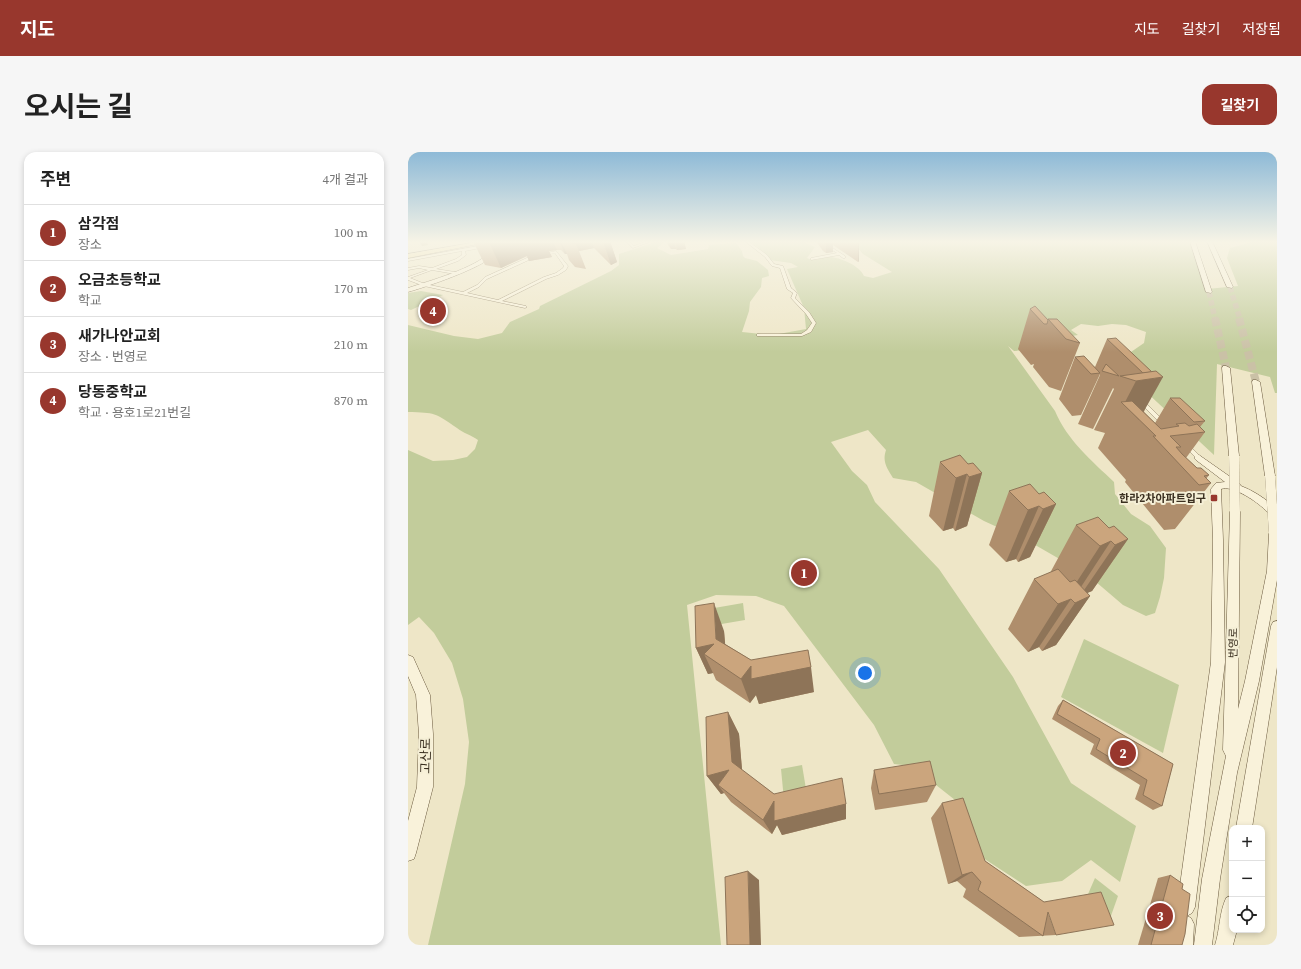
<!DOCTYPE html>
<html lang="ko">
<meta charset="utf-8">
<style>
:root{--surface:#fff;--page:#f6f6f6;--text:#222;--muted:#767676;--line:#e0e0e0;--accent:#98372d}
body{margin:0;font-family:"Source Serif 4","Noto Sans KR",serif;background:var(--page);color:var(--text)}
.controls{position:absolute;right:12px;bottom:12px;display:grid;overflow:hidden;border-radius:8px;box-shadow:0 2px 6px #0003}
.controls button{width:36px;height:36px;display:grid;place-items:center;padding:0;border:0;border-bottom:1px solid var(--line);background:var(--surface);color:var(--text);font:20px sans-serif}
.you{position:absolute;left:457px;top:521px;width:14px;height:14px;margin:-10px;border:3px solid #fff;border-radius:50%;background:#1a73e8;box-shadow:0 0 0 6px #1a73e833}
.badge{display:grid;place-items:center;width:26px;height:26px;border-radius:50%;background:var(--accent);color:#fff;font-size:13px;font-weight:700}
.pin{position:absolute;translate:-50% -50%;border:2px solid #fff;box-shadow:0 1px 4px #0006}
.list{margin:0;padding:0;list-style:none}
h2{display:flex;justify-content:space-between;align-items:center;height:52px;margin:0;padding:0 16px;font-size:17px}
h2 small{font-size:13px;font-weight:400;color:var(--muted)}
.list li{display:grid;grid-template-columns:26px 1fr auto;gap:12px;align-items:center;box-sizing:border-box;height:56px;padding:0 16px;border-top:1px solid var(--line)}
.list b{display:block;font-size:15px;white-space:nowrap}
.list p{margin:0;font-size:13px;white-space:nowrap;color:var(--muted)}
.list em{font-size:13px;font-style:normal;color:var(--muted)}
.icon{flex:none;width:22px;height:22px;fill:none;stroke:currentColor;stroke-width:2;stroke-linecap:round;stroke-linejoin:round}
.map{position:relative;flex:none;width:869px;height:793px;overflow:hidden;border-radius:12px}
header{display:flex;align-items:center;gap:24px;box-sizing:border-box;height:56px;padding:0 20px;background:var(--accent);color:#fff}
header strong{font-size:19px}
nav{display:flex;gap:22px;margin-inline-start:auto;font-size:14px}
.intro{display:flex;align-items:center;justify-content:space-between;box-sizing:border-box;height:96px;padding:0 24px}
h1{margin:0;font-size:28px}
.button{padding:10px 18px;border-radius:12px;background:var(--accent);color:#fff;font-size:14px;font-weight:700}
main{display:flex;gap:24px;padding:0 24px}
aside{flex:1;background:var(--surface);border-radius:12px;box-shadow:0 2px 6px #0003}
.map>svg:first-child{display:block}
.green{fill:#c2cc9b}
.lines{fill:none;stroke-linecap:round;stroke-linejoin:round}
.secondary-tunnel-far1{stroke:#cac1a6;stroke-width:5.5;stroke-dasharray:5.5 3;stroke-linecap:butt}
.secondary-tunnel{stroke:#cac1a6;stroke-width:8;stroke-dasharray:8 3.5;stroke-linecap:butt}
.street-casing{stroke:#89795c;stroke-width:1}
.secondary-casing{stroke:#6b5a3f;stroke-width:1}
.primary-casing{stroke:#574630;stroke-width:1}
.street{fill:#f9f2da;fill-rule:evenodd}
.secondary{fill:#f9f2da;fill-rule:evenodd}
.primary{fill:#f0dfa0;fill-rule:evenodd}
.secondary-bridge-casing{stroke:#6b5a3f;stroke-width:10;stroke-linecap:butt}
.secondary-bridge{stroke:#f9f2da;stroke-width:10}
.wall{fill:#af8e6c}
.shaded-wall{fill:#8e7458}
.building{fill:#cba57d;stroke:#8e7458}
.poi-dot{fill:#98372d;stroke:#f5efd6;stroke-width:1.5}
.labels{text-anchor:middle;stroke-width:4;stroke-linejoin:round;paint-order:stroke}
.poi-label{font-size:11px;font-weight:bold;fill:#3a2f20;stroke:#f5efd6;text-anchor:end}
.street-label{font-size:11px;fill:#3a2f20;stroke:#f5efd6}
.near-street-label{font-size:13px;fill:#3a2f20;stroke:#f5efd6}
</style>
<header>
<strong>지도</strong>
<nav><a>지도</a><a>길찾기</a><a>저장됨</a></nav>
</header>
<div class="intro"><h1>오시는 길</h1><a class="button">길찾기</a></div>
<main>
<aside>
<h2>주변<small>4개 결과</small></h2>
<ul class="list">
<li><span class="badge">1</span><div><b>삼각점</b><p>장소</p></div><em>100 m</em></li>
<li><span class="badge">2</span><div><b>오금초등학교</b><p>학교</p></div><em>170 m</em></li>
<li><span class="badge">3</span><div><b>새가나안교회</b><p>장소 · 번영로</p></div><em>210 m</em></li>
<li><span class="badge">4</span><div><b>당동중학교</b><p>학교 · 용호1로21번길</p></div><em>870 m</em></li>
</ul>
</aside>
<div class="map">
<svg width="869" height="793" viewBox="0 0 869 793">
<rect width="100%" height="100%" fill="#eee6c7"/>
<!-- green -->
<g class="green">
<path d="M251,89H258L249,96L263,103L300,97L301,93L328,91L334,99L335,104L337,106L349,109L360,118L361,124L354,126L353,135L342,150L341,159L334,180L365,183L398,177L396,156L379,117L390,115L383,111L362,108L350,95L341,89H395V90L407,95L399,106C410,111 411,105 421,105C432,105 452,114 456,124L465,126L484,120L455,102L444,89H781L799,137L830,134L819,106L822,96L848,89L869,90V241H867L862,225L809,212L806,303L707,211L736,191L738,180L718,173L704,172L690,174L673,172L663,178L670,183L625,190L629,197L606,199L600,194L647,259C659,288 684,309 706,330L707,342L723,362L742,374L758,396L756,426L752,445L747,461L738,464L715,453L681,424L622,390L576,369L508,330L485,326C479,316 474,310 478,298L460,278L423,290L444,319L459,333L467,350L531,417L605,525L663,631L728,674L712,730L683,708L654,729L618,734L575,706L547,648L504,614L486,612L466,573L376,454L348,444L308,443L279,453L313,793H20L57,632L61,590L55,547L44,511L26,481L11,465L0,473V298L25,309L45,308L59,305L67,297L70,288C63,283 55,281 49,276C26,260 28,261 0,260V173L46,184L70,187L94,181L102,170L131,157L132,154L203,119L211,113V102Z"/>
<polygon points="13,139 35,143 3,158 0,157 0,141"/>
<polygon points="335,451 337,468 290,476 289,459"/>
<polygon points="676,487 771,533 755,601 653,545"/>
<polygon points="394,613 399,643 376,648 373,617"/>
<polygon points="687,726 710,744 699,775 677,749"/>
</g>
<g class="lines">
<!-- secondary-tunnel-far1 -->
<g class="secondary-tunnel-far1">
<polyline points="822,135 832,167"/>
<polyline points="801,140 807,167"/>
</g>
<!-- secondary-tunnel -->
<g class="secondary-tunnel">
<polyline points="807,166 818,216"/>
<polyline points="831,166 848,230"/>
</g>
<!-- street casing -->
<g class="street-casing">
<g id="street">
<polygon points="218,89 221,89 226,94 239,89 244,89 225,96"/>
<polygon points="337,89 340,89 359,103 366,112 375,114 383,136 389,141 387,146 401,160 408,171 403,180 394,184 349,184 349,182 393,182 399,178 404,171 398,162 383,146 385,141 379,137 372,116 364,114 357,105"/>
<polygon points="424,89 428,89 423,92 423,95 437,104 437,106 435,106 431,103 403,108 403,106 429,101 421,96 419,92"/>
<path d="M76,93L77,95L57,99L58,103L50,109L28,117L47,120V122L24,118L2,126L17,132L55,140L69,133L77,125L121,105L148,99L160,114L158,118L150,123L138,127L94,149L118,154L119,155L117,156L16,134L0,128V125L20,118L11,116L0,118V116L11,114L24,116L48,107L54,103V99L0,109V107ZM147,101L156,114L155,116L148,121L136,125L90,148L59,141L71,135L79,127L123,107Z"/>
<polygon points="732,246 734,247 758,271 758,273 754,273 730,249 730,247"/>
<polygon points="778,291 780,292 793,305 793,307 789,307 775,293"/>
</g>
</g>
<!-- secondary casing -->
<g class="secondary-casing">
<g id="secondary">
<path d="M79,89H84C85,92 88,97 87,101C81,114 15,136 0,140V136C21,129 68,116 82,100Z"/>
<polygon points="782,89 787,89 804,140 803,141 798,140"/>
<polygon points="799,89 804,89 825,135 824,136 819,135"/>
<polygon points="815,214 818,214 822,216 831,304 826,307 821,304 814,216"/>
<polygon points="845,228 848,228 852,230 867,324 862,327 857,324 844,230"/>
<path d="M791,303L831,331L833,334C846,339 858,347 869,357V367C863,365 859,359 854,355C846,348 824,333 813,337L815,388L817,510L787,755L784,761L779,764L783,766L786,772L785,793H767L768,772L771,766L776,763L772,761L769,755L803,510L805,388L803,337L808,331L817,330L788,308L786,306L788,304Z"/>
<polygon points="827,356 831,357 832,360 830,557 837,529 859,419 861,382 862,379 869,379 869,428 851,529 829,621 812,727 804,793 786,793 794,727 818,604 815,598 822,360 823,357"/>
<polygon points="869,469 869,515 844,676 828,676 863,474 865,470"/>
<polygon points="0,503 5,505 22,543 25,582 25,635 8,701 6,707 0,709 0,669 9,635 11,582 8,543 0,524"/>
<path d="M824,743V778H829L825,793H807C812,778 811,761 818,746Z"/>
</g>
</g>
<!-- primary casing -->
<g class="primary-casing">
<polygon id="primary" points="74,89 85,89 0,106 0,102"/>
</g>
<!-- street -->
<use href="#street" class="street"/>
<!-- secondary -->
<use href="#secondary" class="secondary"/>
<!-- primary -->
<use href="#primary" class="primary"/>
<!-- secondary-bridge casing -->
<g class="secondary-bridge-casing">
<g id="secondary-bridge">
<polyline points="826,304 827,360"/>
<polyline points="862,324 866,382"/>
</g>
</g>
<!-- secondary-bridge -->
<use href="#secondary-bridge" class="secondary-bridge"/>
</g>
<!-- wall -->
<g class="wall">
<polygon points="65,89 202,89 209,110 203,113 186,96 171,99 178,117 167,115 161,108 159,102 157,102 153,98 149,98 141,99 144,105 121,109 119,104 93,116 77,113"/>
<polygon points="259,89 276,89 278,97 269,98 268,97 263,97 260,93"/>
<polygon points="408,89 450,89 451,90 451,109 450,110 425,93 425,100 418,101 415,99"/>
<polygon points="622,157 640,168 672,191 653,239 641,235 625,215 626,212 623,213 610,197"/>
<polygon points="699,187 744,220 736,260 747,271 762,246 797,269 792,275 797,280 778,306 789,316 801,323 798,327 803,331 767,377 756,378 717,330 718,328 690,296 697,281 686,278 706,237 705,236 685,277 670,272 692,223 692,222 673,263 664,264 651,247 667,205 687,215"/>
<polygon points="532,310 560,312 574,321 559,374 547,379 545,376 535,379 521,364"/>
<polygon points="601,339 631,342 648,352 622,405 610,410 608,407 598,410 581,393"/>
<polygon points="668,373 701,376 720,387 684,439 679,441 682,444 648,493 634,499 631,495 620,500 600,477 626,427 642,421"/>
<polygon points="316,479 317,492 343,508 406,540 351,552 348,543 342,551 308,528 305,521 300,522 288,496"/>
<polygon points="655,548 765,612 754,654 745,658 727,647 732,633 682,602 686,592 644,567 650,554"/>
<polygon points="320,560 331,582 334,618 366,642 438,667 374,683 369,673 364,682 323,650 316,641 313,642 299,624"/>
<polygon points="466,618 528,633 519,650 467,658 463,636"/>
<polygon points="534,651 577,709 636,750 648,783 611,785 555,745 558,737 549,729 540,732 523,666"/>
<polygon points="762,723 774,737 774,793 730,793 750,726"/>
</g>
<!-- shaded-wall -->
<g class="shaded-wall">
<polygon points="11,89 19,89 20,93 14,94"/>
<polygon points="85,89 145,89 149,98 141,99 144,105 121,109 119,104 93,116 81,90"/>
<polygon points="151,89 153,89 159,102 157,102"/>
<polygon points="156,89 184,89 186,96 171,99 168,92"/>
<polygon points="195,89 202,89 209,110 203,113"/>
<polygon points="260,89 266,89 268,97 263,97"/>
<polygon points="267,89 276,89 278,97 269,98"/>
<polygon points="418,89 425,89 425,100 418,101"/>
<polygon points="451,90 451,109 450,110 450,91"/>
<polygon points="755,225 731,268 716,252 728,229"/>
<polygon points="574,321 559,374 547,379 561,325"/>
<polygon points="559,322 545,376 535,379 548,326"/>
<polygon points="648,352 622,405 610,410 635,357"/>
<polygon points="631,354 608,407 598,410 620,358"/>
<polygon points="720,387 684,439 672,444 707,393"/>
<polygon points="703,389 669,441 659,445 692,394"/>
<polygon points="682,444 648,493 634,499 667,451"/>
<polygon points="663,447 631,495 620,500 650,452"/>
<polygon points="306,451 316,479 319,513 308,487"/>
<polygon points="306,492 296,502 305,521 300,522 288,496"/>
<polygon points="343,514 403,515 406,540 351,552 348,543 342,551 333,527"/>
<polygon points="320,560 331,582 335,629 324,610"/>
<polygon points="321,618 310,633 316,641 313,642 299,624"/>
<polygon points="366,649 438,652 438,667 374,683 369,673 364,682 355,668"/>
<polygon points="340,719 351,728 353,793 342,793"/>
<polygon points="564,720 549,729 540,732 554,723"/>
</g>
<!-- building -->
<g class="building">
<polygon points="72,89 85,89 81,90"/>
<polygon points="156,89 166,89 168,92 157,90"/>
<polygon points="627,154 640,168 639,172 636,172 622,157"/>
<polygon points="640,167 649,167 672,191 658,187"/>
<polygon points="708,186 744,220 735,221 699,187"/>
<polygon points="676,204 692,221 683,222 667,205"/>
<polygon points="698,212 711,224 694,219"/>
<polygon points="748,219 755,225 728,229 712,224"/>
<polygon points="762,246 772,246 797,269 786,270"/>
<polygon points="724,249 753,277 771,274 768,272 777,271 781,274 789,272 797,280 762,284 773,295 768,295 774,302 789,316 793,316 801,323 796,324 803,331 791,333 745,284 748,284 713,250"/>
<polygon points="552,303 560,312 565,311 574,321 561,325 559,322 548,326 532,310"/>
<polygon points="622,332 631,342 636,340 648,352 635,357 631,354 620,358 601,339"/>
<polygon points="690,365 701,376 706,374 720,387 707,393 703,389 692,394 668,373"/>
<polygon points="650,417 662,430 667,428 682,444 667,451 663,447 650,452 626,427"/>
<polygon points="306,451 308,487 343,508 400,498 403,515 343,527 343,514 333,527 296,502 306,492 288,496 287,454"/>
<polygon points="655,548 765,612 754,654 735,643 739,628 688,597 692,587 649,562"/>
<polygon points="320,560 324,610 366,642 434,626 438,652 366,669 366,649 355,668 310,633 321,618 299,624 298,565"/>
<polygon points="522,609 528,633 471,642 466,618"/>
<polygon points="555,646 577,709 636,750 693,740 706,773 648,783 640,760 635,784 570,738 573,730 564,720 554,723 534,651"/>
<polygon points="340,719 342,793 319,793 317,725"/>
<polygon points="762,723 775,732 774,737 782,742 777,782 774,793 743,793"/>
</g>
<!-- sky -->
<linearGradient id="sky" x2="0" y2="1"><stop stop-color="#8ebad7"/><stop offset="0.45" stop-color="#f7f4e6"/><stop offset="1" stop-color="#f7f4e6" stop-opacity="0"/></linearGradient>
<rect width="869" height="200" fill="url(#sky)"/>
<!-- markers -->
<rect class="poi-dot" x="802" y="342" width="8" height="8" rx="2"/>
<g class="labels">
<!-- poi labels -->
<g class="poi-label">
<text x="798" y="350">한라2차아파트입구</text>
</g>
<!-- street labels -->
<g class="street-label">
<text transform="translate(825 491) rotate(-89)" y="4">번영로</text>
</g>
<!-- near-street labels -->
<g class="near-street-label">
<text transform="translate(17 604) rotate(-89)" y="5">고산로</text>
</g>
</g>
</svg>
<div class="controls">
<button>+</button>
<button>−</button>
<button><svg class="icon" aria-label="locate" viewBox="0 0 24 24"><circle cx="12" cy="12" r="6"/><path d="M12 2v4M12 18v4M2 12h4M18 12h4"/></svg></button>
</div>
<div class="you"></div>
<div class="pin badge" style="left:396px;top:421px">1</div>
<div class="pin badge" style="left:715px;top:601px">2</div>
<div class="pin badge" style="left:752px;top:764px">3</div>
<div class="pin badge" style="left:25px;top:159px">4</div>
</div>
</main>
